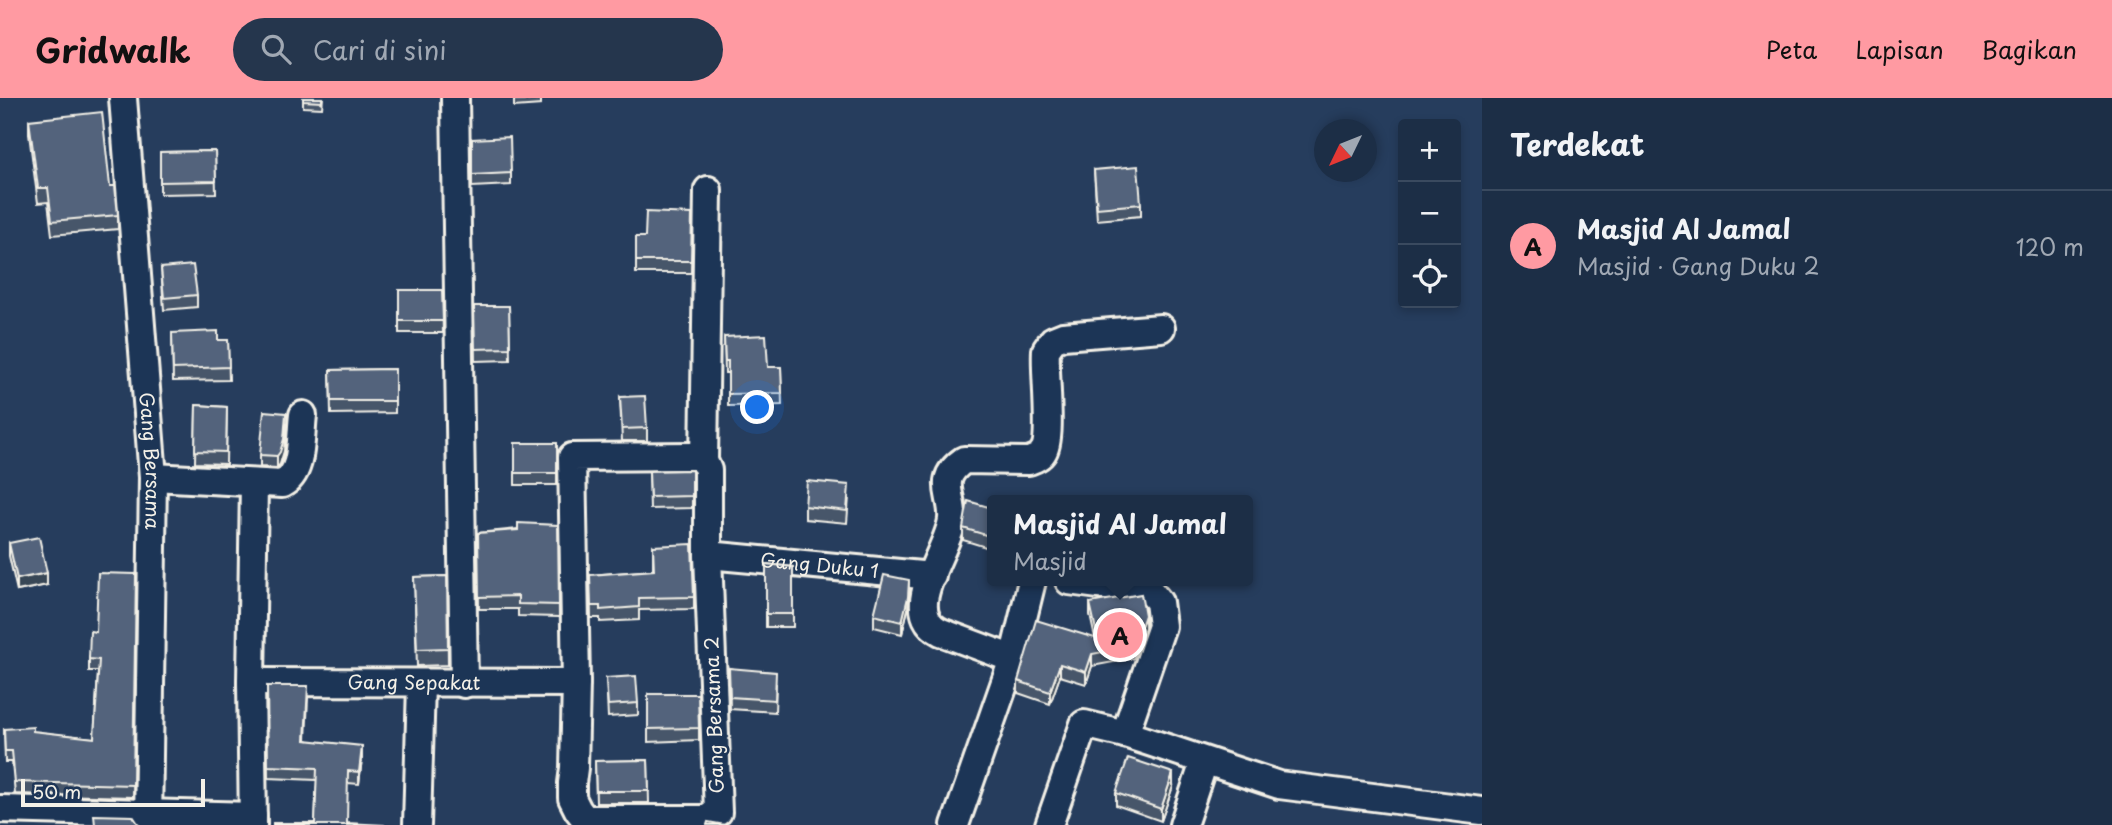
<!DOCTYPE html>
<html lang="id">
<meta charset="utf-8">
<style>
:root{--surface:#1c2e46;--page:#25364d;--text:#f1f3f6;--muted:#a0a8b3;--line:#3a4a5f;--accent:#ff9aa2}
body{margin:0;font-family:"Playpen Sans",sans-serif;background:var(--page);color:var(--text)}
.controls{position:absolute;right:21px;top:21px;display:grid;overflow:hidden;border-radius:7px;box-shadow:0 4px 10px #0003}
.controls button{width:63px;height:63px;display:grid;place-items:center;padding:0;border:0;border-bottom:2px solid var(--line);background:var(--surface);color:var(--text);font:35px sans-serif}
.compass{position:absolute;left:1314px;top:21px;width:63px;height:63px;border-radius:50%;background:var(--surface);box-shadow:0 4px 10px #0003;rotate:227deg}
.scale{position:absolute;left:21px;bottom:18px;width:184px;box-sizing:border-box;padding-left:7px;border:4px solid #f4f1e8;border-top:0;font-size:19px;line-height:24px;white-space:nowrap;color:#f4f1e8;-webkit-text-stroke:5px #1d3557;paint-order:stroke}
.you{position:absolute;left:758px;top:310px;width:24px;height:24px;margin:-18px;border:5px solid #fff;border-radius:50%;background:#1a73e8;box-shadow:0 0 0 10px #1a73e833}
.badge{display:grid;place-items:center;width:46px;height:46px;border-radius:50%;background:var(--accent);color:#111;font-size:23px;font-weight:700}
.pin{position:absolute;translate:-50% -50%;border:4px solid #fff;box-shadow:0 2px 7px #0006}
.popup{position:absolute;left:987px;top:397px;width:266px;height:91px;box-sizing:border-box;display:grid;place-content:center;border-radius:7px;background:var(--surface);filter:drop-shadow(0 2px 5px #0005);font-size:23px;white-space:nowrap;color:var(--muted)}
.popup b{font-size:26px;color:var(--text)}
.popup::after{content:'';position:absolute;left:50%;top:100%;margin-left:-14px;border:14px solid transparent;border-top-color:var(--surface)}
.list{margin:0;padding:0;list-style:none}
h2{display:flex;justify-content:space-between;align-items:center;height:91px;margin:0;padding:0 28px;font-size:30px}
h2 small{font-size:23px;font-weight:400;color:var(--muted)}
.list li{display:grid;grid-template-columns:46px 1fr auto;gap:21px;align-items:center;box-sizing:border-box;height:112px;padding:0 28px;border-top:2px solid var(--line)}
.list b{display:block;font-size:26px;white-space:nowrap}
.list p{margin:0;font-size:23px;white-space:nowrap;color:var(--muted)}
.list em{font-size:23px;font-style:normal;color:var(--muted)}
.icon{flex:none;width:38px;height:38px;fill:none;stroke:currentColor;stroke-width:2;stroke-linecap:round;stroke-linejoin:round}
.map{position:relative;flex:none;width:1482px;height:727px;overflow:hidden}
header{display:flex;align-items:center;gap:42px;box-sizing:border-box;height:98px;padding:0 35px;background:var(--accent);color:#111}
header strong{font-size:33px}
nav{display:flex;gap:38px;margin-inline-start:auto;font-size:24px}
.search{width:490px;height:63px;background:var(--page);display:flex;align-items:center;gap:18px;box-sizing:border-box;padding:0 24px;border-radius:38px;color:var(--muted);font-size:26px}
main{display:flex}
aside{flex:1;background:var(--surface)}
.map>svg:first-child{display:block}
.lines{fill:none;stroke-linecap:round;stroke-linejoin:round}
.minor-casing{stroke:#f4f1e8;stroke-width:32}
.minor{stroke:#1d3557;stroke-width:26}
.wall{fill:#47566a;stroke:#f4f1e8;stroke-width:2}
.shaded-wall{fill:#394656;stroke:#f4f1e8;stroke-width:2}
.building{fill:#52647b;stroke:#f4f1e8;stroke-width:2}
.labels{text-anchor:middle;stroke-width:5;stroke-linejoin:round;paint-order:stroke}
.street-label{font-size:19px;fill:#f4f1e8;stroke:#1d3557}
</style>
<header>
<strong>Gridwalk</strong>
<div class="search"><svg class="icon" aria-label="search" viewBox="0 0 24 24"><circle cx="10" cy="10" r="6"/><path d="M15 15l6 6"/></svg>Cari di sini</div>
<nav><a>Peta</a><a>Lapisan</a><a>Bagikan</a></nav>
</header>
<main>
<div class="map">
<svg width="1482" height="727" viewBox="0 0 1482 727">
<rect width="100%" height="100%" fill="#263d5d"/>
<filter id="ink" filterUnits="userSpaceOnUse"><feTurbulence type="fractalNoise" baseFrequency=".0143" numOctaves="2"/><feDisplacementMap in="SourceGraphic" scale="14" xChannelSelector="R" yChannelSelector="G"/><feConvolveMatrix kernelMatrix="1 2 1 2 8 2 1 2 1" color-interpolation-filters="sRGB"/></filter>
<g filter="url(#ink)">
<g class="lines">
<!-- minor casing -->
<g class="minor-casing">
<g id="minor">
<path id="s1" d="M123,0L153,379L148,727"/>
<polyline points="455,0 464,586"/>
<polygon points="694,358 704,363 708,372 708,457 718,714 706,721 585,721 578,712 572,700 572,685 574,670 576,585 572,359"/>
<polyline points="704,363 708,92"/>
<path d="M153,379L282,386C304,375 300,339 303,317"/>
<path id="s2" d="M708,457L932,478"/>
<polyline points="1069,483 1151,494 1159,504 1162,528 1125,636"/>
<path d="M1013,561L941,534C898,513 949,453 952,421C954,397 935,382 964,362L1029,363C1034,361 1040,359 1043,354C1053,341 1044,273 1046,252L1053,242L1063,238L1161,230"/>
<path id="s3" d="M251,584L576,585"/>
<polyline points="0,711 253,718"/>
<polyline points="253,727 251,584 254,385"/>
<polyline points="417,727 421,586"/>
<polyline points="955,727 1013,561 1032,483"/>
<polyline points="1049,727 1084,626 1125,636 1279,687 1482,713"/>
<polyline points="1183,727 1204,664"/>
</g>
</g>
<!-- minor -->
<use href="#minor" class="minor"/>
</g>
<!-- wall -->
<g class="wall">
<polygon points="303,0 323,0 322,10 303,9"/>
<polygon points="514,0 541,0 541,7 514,9"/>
<polygon points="29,22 110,88 118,117 118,131 52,137 48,104 38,105 29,36"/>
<polygon points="472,41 511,75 511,87 472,89"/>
<polygon points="215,53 216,95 160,96 160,54"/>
<polygon points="1094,72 1141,106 1141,118 1097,122"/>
<polygon points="692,116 691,175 636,175 636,139 645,139"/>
<polygon points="161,170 197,197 197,209 164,212"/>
<polygon points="399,192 442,192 443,235 399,235"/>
<polygon points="474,208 509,208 510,262 475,263"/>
<polygon points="172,235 218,242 228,242 229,282 173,283"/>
<polygon points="724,239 768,269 781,269 782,307 728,308 728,275 725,275"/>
<polygon points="395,271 395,315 331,316 330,272"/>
<polygon points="620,299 647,330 647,343 622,343"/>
<polygon points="196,307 227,309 226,366 195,365"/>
<polygon points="286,327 284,353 280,366 277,370 260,369 260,357"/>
<rect x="515" y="345" width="42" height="42"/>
<polygon points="692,372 692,410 650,411 649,373"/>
<polygon points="849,399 847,425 805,421 805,408"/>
<polygon points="992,410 992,451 963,442 963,430"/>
<polygon points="558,427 559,519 518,518 518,511 479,511 478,435"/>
<polygon points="9,445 47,487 17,493 9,458"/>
<polygon points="653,448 694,499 694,511 639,512 639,522 600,524 600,520 591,520 590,477 653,472"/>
<polygon points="766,466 793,469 793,529 766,529"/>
<polygon points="136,476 133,699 15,696 12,664 5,664 4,631 94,640 98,573 89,573 89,561 96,534"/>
<polygon points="447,478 448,567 417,568 414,479"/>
<polygon points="909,494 908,511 902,536 874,529 874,517"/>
<polygon points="1090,505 1145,529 1134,560 1092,568 1086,586 1060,578 1050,606 1018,595 1018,583 1095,540 1090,517"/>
<polygon points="729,570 776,586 775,614 730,611"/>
<polygon points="606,580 638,605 638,617 608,619"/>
<polygon points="267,588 308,600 306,642 362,660 359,686 348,685 315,725 317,682 268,680"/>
<polygon points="648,596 699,630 699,642 648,644"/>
<polygon points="648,662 649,705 596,705 595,663"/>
<polygon points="1173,688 1161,723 1116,707 1116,695"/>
</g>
<!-- shaded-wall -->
<g class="shaded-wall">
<polygon points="286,315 284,353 280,366 277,370 277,358"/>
<polygon points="47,475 47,487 17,493 17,481"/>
<polygon points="909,482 908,511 902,536 902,524"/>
<polygon points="1145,517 1145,529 1134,560 1134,548"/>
<polygon points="1092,556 1092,568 1086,586 1086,574"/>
<polygon points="1060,566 1060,578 1050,606 1050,594"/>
<polygon points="362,648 362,660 359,686 359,674"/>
<polygon points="1173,675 1173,688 1161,723 1161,711"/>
</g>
<!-- building -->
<g class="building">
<polygon points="303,0 322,0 322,4 303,3"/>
<polygon points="514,0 541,0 541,1 514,2"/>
<polygon points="102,14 110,88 115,88 118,117 52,123 48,90 38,90 29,22"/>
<polygon points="510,39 511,75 472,77 472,41"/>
<polygon points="215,53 216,83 160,84 160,54"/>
<polygon points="1138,68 1141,106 1097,110 1094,72"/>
<polygon points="646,114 692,116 691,163 636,163 636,139 645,139"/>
<polygon points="193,167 197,197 164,200 161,170"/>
<polygon points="399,192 442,192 443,223 399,223"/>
<polygon points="474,208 509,208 510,250 475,251"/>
<polygon points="218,233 218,242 228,242 229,269 173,271 172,235"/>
<polygon points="766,237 768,269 781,269 782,295 728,296 728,263 725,263 724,239"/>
<polygon points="395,271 395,303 331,303 330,272"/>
<polygon points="645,298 647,330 622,331 620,299"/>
<polygon points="196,307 227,309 226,354 195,353"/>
<polygon points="264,313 286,315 284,341 280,354 277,358 260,357"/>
<rect x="515" y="345" width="42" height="30"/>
<polygon points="692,372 692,398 650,399 649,373"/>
<polygon points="807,383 849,387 847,413 805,408"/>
<polygon points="968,403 992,410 992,439 963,430"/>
<polygon points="518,425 558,427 559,507 518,506 518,498 479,499 478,435 518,432"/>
<polygon points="39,439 47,475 17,481 9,445"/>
<polygon points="692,446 694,499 639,500 639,509 600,512 600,508 591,508 590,477 654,472 653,448"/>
<polygon points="766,466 793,469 793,516 766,516"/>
<polygon points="98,475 136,476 133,687 15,684 12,653 5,653 4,631 33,629 33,633 94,640 99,562 89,561 90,533 96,534"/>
<polygon points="884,477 909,482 908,499 902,524 874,517"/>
<polygon points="447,478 448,550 417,551 414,479"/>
<polygon points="1141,496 1145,517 1134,548 1092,556 1086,574 1060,566 1050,594 1018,583 1036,522 1098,541 1090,505"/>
<polygon points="729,570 776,574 775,602 730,599"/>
<polygon points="636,578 638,605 608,607 606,580"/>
<polygon points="267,588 308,588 305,642 362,648 359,674 348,673 347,725 385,727 273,727 273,725 315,725 317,670 268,668"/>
<polygon points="648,596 698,596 699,630 648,631"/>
<polygon points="1128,660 1173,675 1161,711 1116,695"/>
<polygon points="648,662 649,693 596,693 595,663"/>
<polygon points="94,717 133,718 139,727 95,727"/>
<polygon points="708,724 725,727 707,727"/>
</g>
</g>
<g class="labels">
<!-- street labels -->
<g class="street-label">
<text dy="7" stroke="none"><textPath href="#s1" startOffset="364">Gang Bersama</textPath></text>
<text dy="7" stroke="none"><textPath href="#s2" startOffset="112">Gang Duku 1</textPath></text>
<text dy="7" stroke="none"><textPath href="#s3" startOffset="163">Gang Sepakat</textPath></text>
<text transform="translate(714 617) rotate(-92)" y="7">Gang Bersama 2</text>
</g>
</g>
</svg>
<div class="controls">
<button>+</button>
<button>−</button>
<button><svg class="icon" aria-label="locate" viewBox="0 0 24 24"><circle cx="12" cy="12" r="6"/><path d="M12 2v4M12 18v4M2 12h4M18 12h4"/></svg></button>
</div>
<svg class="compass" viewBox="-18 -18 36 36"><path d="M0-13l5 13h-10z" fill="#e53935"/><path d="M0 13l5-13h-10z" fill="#a0a8b3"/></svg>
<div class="scale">50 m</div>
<div class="you"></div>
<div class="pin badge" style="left:1120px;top:537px">A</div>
<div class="popup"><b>Masjid Al Jamal</b>Masjid</div>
</div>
<aside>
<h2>Terdekat<small></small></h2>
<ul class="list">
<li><span class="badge">A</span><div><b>Masjid Al Jamal</b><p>Masjid · Gang Duku 2</p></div><em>120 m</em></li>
</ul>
</aside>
</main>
